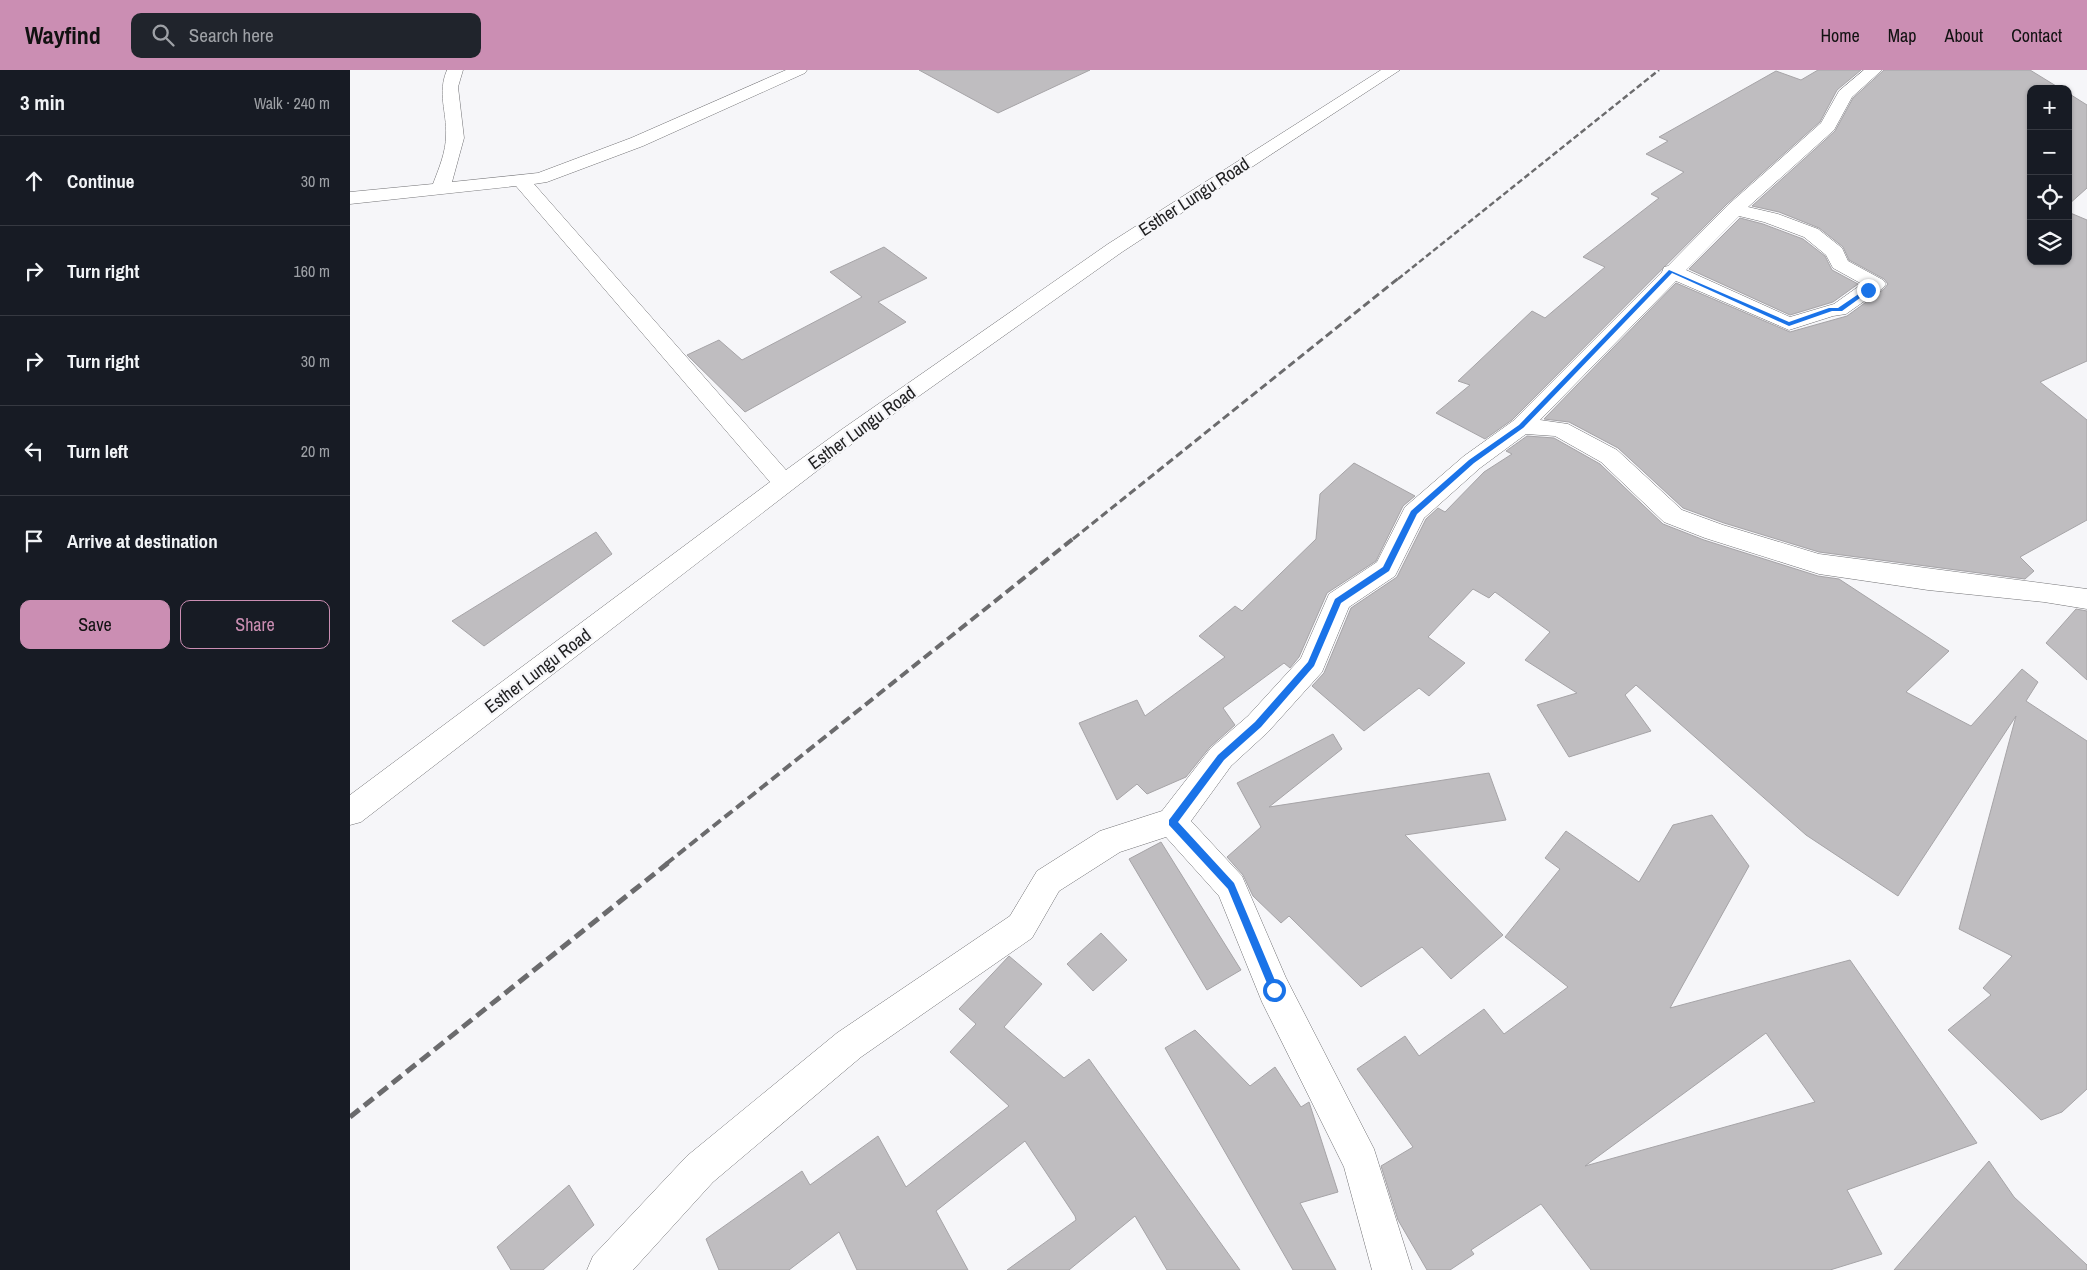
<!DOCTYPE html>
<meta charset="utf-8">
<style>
:root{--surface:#171b24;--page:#20242c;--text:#f1f3f6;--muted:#9ea1a6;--line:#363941;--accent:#cb8eb3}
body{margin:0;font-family:"Archivo Narrow",sans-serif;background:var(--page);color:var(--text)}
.controls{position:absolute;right:15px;top:15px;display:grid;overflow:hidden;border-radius:10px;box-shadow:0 1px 4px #0004}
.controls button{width:45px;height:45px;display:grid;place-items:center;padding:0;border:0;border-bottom:1px solid var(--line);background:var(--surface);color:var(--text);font:25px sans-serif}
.stop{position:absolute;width:15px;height:15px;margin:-11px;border:4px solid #1a73e8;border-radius:50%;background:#fff}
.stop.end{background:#1a73e8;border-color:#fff;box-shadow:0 1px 5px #0008}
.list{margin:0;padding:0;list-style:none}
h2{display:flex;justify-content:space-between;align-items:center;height:65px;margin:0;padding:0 20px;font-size:21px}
h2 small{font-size:16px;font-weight:400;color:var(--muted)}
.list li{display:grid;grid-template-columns:32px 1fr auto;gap:15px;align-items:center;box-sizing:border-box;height:90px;padding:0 20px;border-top:1px solid var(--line)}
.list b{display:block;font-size:19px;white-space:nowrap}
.list em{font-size:16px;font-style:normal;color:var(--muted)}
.actions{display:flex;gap:10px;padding:15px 20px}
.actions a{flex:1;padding:11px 0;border:1px solid var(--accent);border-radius:10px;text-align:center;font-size:18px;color:var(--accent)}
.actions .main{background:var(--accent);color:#111}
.icon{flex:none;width:28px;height:28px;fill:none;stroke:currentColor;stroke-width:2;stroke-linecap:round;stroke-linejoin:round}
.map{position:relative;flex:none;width:1737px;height:1200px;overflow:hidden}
header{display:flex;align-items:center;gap:30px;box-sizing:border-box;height:70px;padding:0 25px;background:var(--accent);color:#111}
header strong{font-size:24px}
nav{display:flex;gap:28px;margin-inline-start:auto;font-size:18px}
.search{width:350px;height:45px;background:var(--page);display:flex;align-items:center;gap:12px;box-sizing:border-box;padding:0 18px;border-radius:10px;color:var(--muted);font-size:19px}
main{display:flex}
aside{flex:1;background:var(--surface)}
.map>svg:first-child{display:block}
.building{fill:#bfbdc0;stroke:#a6a4a7;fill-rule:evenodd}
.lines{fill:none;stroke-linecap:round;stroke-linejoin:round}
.minor-casing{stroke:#717174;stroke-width:1}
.minor{fill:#fff;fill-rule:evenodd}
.rail-far3{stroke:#6b6b6d;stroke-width:2.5;stroke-dasharray:6 3;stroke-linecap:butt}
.rail-far2{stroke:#6b6b6d;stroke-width:3;stroke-dasharray:8 4;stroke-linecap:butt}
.rail-far1{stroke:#6b6b6d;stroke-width:4;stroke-dasharray:10 5;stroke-linecap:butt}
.rail{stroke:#6b6b6d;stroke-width:5;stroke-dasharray:12 6;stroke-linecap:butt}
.route{fill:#1a73e8}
.labels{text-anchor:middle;stroke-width:4.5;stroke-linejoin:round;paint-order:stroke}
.street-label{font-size:18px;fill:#1f1f20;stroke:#f6f6f9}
</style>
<header>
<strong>Wayfind</strong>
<div class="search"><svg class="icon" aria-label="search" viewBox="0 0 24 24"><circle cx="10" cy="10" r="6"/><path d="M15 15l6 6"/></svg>Search here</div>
<nav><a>Home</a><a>Map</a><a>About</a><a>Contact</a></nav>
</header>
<main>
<aside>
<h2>3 min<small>Walk · 240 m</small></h2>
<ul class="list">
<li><svg class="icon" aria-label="ahead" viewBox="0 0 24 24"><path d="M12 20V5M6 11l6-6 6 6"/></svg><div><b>Continue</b></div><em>30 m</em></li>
<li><svg class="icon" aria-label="right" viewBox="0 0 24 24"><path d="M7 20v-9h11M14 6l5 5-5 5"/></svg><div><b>Turn right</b></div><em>160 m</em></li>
<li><svg class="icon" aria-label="right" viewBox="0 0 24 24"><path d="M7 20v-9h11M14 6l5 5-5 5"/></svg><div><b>Turn right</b></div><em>30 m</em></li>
<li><svg class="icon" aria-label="left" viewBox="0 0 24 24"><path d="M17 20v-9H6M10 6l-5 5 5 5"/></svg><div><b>Turn left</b></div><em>20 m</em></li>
<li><svg class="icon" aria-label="arrive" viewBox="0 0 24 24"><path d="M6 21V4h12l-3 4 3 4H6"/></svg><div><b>Arrive at destination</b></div></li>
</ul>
<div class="actions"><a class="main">Save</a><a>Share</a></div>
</aside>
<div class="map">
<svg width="1737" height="1200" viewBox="0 0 1737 1200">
<rect width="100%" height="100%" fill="#f6f6f9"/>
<!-- building -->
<g class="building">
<polygon points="569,0 740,0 648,43"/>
<polygon points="1468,0 1511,0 1487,20 1470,52 1377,134 1162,350 1135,369 1086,343 1120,315 1108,311 1182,241 1195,248 1255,197 1233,187 1309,128 1301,124 1334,102 1296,84 1318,71 1309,67 1426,1 1451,10"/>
<polygon points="1534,0 1680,0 1711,19 1681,19 1681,191 1718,191 1718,142 1737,150 1737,291 1690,312 1737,350 1737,450 1670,487 1684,501 1675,509 1469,482 1374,453 1333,438 1268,378 1219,352 1194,349 1326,213 1440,262 1497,246 1534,219 1538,214 1534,209 1499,190 1493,177 1469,158 1429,142 1402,136 1485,61 1503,28"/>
<polygon points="1718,23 1737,35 1737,118 1718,135"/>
<polygon points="1390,148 1413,154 1453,169 1475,186 1482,200 1508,214 1483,232 1440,245 1339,199"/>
<polygon points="534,177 577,208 528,232 556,252 395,342 337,285 369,270 392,290 512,227 480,202"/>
<polygon points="1177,366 1204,368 1250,394 1313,454 1354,470 1468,506 1489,509 1599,581 1556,622 1621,656 1672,599 1688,612 1676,631 1737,671 1737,1019 1712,1042 1691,1050 1598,960 1641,925 1633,918 1662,886 1609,859 1666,646 1548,826 1456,765 1286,615 1275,625 1301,661 1219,687 1187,635 1227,623 1175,590 1200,562 1145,522 1139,528 1123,519 1078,567 1115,593 1079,626 1069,618 1014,661 962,616 974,603 1001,538 1047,507 1076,449 1088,438 1095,442 1134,402 1162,384 1156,381"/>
<polygon points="1004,393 1065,426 1053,436 1026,491 977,523 949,587 940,598 934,593 873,638 885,655 860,677 836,707 797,724 787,714 767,730 729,653 787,630 795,646 875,587 849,566 885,536 892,541 966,469 970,424"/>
<polygon points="246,462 262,484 134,576 102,551"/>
<polygon points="1726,539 1737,541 1737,610 1696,573"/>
<polygon points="983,664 992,679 919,737 1139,703 1156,750 1055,765 1153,865 1101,909 1072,877 1011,917 939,846 931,853 903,826 893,805 877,787 911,757 887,713"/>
<path d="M1362,745L1399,796L1320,938L1500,890L1627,1073L1497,1120L1532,1184L1480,1200H1241L1191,1134L1121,1180L1124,1184L1100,1200H1077L1048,1150L1031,1096L1063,1077L1007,999L1055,966L1069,986L1134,939L1154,964L1218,917L1155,867L1210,799L1195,788L1216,761L1289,812L1323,755ZM1416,963L1465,1032L1235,1096Z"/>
<polygon points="811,772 891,900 857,920 779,789"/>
<polygon points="751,863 777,890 743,921 717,894"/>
<polygon points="659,886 692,914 654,957 714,1008 739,989 890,1200 817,1200 785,1146 719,1200 657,1200 726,1150 725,1146 675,1071 586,1141 618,1200 507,1200 489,1162 439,1200 369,1200 356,1169 452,1101 460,1115 528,1066 556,1117 659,1036 600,982 626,954 609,939"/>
<polygon points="845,960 900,1016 925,997 951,1037 959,1032 988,1122 950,1133 986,1200 943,1200 815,978"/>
<polygon points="1639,1091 1664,1127 1737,1195 1737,1200 1544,1200"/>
<polygon points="219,1115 244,1155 193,1200 161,1200 147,1177"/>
</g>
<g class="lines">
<!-- minor casing -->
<g class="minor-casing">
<g id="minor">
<path d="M97,0H113L108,17L114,68L102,112L188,103L281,68L436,0H457L455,3L293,76L197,112L184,114L436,400L491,360L758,174L1031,0H1050L772,182L507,370L11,752L0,755V725L420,412L166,116L0,134V122L83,114C89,98 96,82 96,65C97,42 87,23 97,0Z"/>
<path d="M1514,0H1532L1502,27L1484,60L1398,137L1428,144L1468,159L1492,178L1498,191L1533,210L1536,214L1533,218L1496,244L1483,246L1439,260L1326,211L1190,350L1218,354L1267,380L1332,440L1373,455L1469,484L1737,519V539L1694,532L1578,520L1469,504L1355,468L1314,452L1251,392L1205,366L1176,364L1130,398L1074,448L1045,506L999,537L972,602L918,662L881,696L841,751L892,806L936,908L1024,1079L1062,1200H1022L994,1097L912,932L869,826L816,767L770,782L709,821L682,868L511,987L363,1112L283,1200H237L243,1186L337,1086L487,963L660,846L687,801L750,761L812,741L861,678L898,646L951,588L979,524L1027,492L1055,437L1114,386L1163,351L1312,202L1314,197L1318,196L1378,135L1471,53L1489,21ZM1389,146L1414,152L1454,167L1476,185L1483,198L1512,214L1484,234L1440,247L1336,200Z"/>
</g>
</g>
<!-- minor -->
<use href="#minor" class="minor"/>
<!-- rail-far3 -->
<polyline class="rail-far3" points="1048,209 1309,0"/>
<!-- rail-far2 -->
<polyline class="rail-far2" points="723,469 1050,207"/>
<!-- rail-far1 -->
<polyline class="rail-far1" points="316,794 724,468"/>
<!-- rail -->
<polyline class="rail" points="0,1047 318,793"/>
</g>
<!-- route -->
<polygon class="route" points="1319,200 1439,252 1479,238 1488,238 1516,219 1521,220 1492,241 1482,241 1439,256 1322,203 1173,358 1124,393 1067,444 1039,501 991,533 964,596 911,657 874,690 828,752 884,813 929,920 928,923 921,923 878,819 819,755 819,750 868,685 905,652 958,592 985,529 1033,497 1061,441 1119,390 1169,355"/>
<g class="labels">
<!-- street labels -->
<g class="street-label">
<text transform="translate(844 127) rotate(-33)" y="6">Esther Lungu Road</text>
<text transform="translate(512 358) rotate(-36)" y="6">Esther Lungu Road</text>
<text transform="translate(188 601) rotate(-37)" y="6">Esther Lungu Road</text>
</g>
</g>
</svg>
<div class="controls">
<button>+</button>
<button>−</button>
<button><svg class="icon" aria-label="locate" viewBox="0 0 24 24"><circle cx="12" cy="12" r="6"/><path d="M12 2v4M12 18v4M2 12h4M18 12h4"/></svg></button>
<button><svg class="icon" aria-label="layers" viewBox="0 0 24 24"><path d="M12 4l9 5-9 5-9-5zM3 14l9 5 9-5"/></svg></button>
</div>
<div class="stop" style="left:924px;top:920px"></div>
<div class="stop end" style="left:1518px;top:220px"></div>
</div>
</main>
